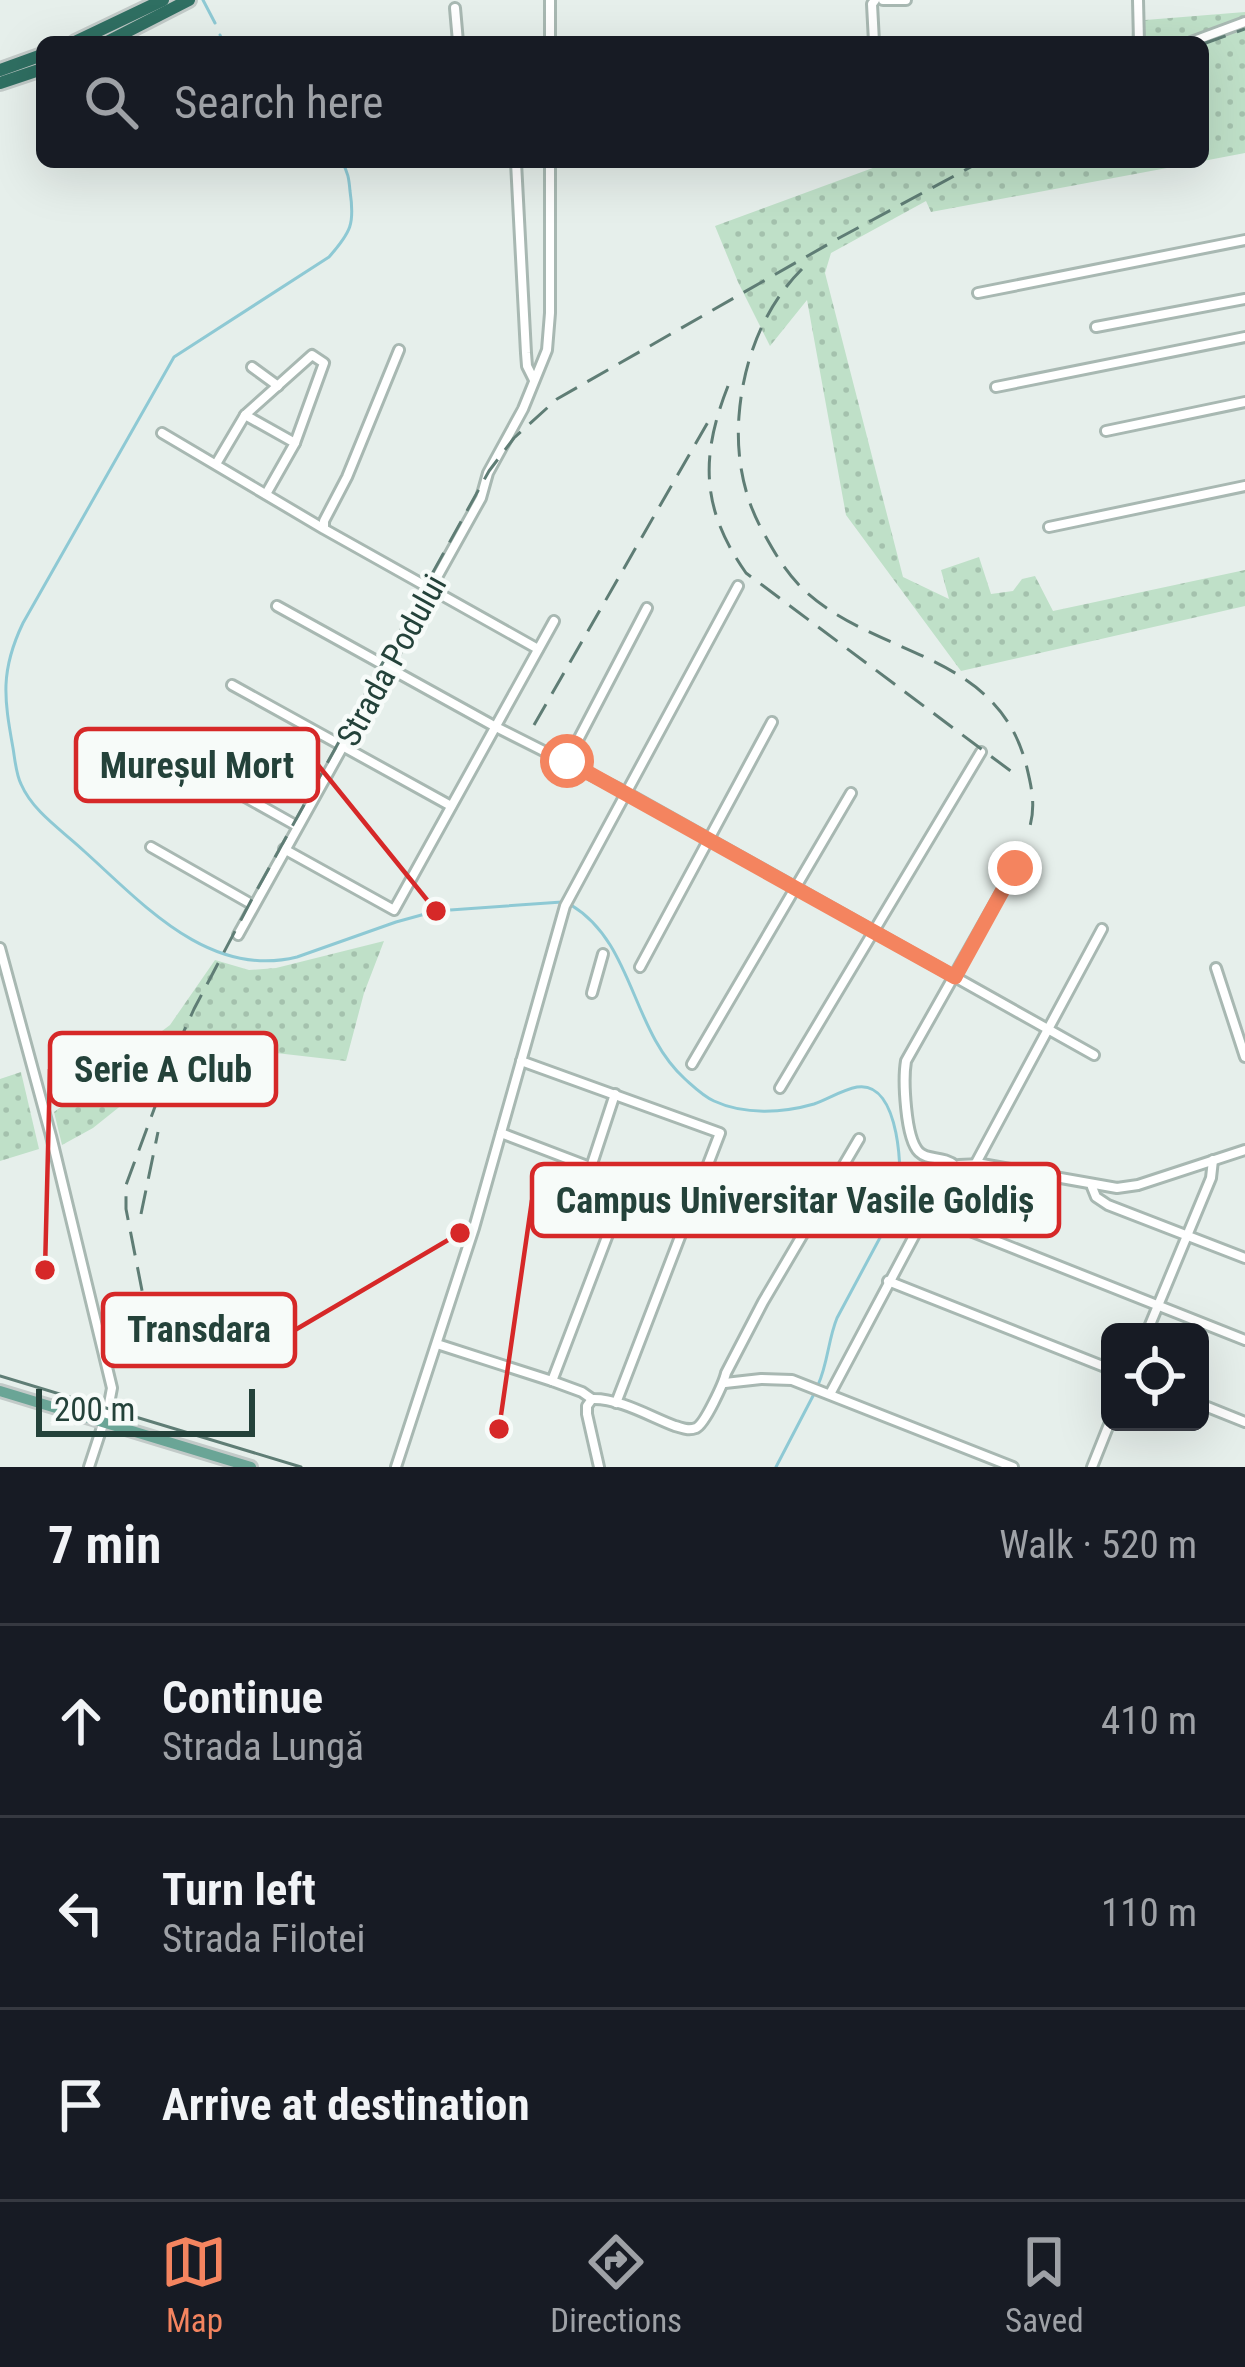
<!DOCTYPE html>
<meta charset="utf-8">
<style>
:root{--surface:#171b24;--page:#242831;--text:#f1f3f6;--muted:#9ea1a6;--line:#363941;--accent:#f4845f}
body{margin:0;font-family:"Roboto Condensed",sans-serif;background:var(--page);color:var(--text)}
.controls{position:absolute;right:36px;bottom:36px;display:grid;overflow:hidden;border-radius:18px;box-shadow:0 12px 48px #0002}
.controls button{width:108px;height:108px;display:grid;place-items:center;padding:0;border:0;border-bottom:3px solid var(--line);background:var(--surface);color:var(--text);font:60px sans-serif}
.scale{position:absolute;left:36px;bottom:30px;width:219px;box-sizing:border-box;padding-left:12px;border:6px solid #24423a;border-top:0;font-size:33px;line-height:42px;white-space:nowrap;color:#24423a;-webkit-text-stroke:9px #f7fbf9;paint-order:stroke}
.stop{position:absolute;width:36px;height:36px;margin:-27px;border:9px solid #f4845f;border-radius:50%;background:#fff}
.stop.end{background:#f4845f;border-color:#fff;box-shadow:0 3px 12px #0008}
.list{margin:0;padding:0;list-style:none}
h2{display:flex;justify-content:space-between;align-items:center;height:156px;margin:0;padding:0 48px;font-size:51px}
h2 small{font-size:39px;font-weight:400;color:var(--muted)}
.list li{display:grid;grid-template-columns:78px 1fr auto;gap:36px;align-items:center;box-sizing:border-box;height:192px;padding:0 48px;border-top:3px solid var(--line)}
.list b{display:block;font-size:45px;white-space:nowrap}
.list p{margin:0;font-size:39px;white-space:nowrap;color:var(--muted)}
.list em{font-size:39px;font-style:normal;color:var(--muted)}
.icon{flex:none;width:66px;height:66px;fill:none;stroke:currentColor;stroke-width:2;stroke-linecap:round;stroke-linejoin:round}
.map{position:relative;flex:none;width:1245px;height:1467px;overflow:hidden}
.search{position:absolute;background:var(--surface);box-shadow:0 12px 48px #0002;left:36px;right:36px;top:36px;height:132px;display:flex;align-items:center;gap:30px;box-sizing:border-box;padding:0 42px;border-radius:18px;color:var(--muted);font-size:45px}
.sheet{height:732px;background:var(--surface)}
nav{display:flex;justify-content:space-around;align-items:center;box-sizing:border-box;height:168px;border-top:3px solid var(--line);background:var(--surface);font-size:33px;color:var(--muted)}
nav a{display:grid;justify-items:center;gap:6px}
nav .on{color:var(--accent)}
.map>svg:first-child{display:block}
.grass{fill:url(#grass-dots)}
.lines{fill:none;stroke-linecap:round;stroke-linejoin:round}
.stream{stroke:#8ec9d4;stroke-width:3}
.minor-casing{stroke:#a8b8b2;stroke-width:14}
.major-casing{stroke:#c2cac8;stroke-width:16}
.highway-casing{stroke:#c2cac8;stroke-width:18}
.minor{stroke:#fff;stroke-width:8}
.major{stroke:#6aa596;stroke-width:10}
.highway{stroke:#2f6f62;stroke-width:12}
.tram{stroke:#5f7d75;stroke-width:3}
.rail{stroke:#5f7d75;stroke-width:3;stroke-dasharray:24 12;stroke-linecap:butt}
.route{stroke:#f4845f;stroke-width:15}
.labels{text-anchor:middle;stroke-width:9;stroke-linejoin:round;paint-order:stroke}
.street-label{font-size:33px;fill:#24423a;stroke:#f7fbf9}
.leader{fill:none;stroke:#d62828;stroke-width:4.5}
.callout-dot{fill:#d62828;stroke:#f7fbf9;stroke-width:4.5}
.callout{fill:#f7fbf9;stroke:#d62828;stroke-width:4.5}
.callout-label{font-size:36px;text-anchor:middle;font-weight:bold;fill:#24423a}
</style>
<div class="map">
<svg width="1245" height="1467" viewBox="0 0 1245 1467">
<defs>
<pattern id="grass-dots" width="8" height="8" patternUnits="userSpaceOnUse" patternTransform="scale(3)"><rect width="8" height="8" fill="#bfe0c8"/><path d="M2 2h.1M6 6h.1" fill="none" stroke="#a4c1ad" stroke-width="1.8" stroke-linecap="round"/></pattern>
</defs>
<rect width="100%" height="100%" fill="#e6efeb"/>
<!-- grass -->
<g class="grass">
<polygon points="1245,12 1245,153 1203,161 1203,42 1131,42 1133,21"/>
<polygon points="889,162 1199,162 931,212 926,201 831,253 825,273 903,577 949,599 941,570 979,557 991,594 1013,591 1022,579 1035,576 1053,611 1245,570 1245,606 961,671 846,515 807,300 770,346 738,282 715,226"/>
<polygon points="384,941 364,993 346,1061 232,1048 174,1056 161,1082 148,1084 93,1128 62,1145 54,1112 170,1025 215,960 249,970 276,968"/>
<polygon points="21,1072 39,1149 0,1161 0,1079"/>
</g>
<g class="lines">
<!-- stream -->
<g class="stream">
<polyline points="203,0 215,23"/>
<polyline points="220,35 223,42"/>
<path d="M342,162C348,172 349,179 350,191C355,224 351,232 329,257L174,357L23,623C0,671 4,698 13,748C15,760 16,774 21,784C33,812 63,831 84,851C143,904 209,979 297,957L396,922L436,911L562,902"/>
<path d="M571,905C634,943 631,1030 685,1079C694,1087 703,1096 714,1101C744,1115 783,1113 814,1104C828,1099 842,1090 857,1087C901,1080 903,1177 898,1204L837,1318C828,1340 828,1363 818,1385"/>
<polyline points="776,1467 814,1394"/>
</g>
<!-- minor casing -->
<g class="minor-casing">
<g id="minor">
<polyline points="550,0 550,42"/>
<polyline points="883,0 906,0"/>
<polyline points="1138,0 1139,42"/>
<polyline points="455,8 458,42"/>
<polyline points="874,42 872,4 875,0"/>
<polyline points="1191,42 1245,22"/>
<polyline points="516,162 526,353 527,366 534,380"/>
<polyline points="978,293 1245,240"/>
<polyline points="1096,327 1245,299"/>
<polyline points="252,367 278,386"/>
<polyline points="996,387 1245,337"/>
<polyline points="245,415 312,355 324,363 295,443"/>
<polyline points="1106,431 1245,402"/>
<polyline points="162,433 324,529 538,649"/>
<polyline points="216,464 245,415 295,443 266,494"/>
<polyline points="324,527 324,521 347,477 399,350"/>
<polyline points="1049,527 1245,486"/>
<polyline points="277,606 494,726 625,792 1094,1055"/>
<polyline points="232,685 451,806"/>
<polyline points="567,761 647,608"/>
<polyline points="204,774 297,826"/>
<polyline points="151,847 253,905"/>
<polyline points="284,849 394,910 554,621"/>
<polyline points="238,935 481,498 488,473 523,409 547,350 550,313 550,162"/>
<polyline points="0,948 51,1136 112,1388 108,1409 89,1467"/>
<polyline points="640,967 772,722"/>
<polyline points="1216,968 1245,1057"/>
<polyline points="592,993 603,954"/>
<polyline points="521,1061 720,1133 616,1403"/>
<polyline points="692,1064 851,793"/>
<polyline points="780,1088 981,752"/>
<polyline points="501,1133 692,1206"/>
<polyline points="976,1163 1102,929"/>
<path d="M956,1166C943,1155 928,1161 919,1152C905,1138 903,1079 906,1061L1015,868"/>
<polyline points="591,1167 615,1094"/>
<polyline points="1092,1187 1096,1197 1108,1205 1245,1258"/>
<polyline points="925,1213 1245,1340"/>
<polyline points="888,1281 1110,1369"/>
<polyline points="1147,1332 1211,1178 1213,1160"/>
<path d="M437,1344L552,1381L582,1392L592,1399C619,1398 649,1416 675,1426C683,1428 688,1431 696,1428C705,1424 724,1382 726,1373L763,1302L859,1139"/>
<polyline points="552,1381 628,1182"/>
<polyline points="725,1383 761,1379 792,1380 1013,1467"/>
<polyline points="830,1394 946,1176 959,1165 982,1164 1117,1188 1138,1185 1245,1150"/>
<polyline points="592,1399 587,1406 587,1414 599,1467"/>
<polyline points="1200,1404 1245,1422"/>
<polyline points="396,1467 474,1228 565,906 738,586"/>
<polyline points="1092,1467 1110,1422"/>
</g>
</g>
<!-- major casing -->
<g class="major-casing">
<polyline id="major" points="0,1391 251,1467"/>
</g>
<!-- highway casing -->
<g class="highway-casing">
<g id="highway">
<polyline points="75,42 163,0"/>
<polyline points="107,42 189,0"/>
<polyline points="0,70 42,55"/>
<polyline points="0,83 42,69"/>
</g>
</g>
<!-- minor -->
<use href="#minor" class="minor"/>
<!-- major -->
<use href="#major" class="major"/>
<!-- highway -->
<use href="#highway" class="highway"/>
<!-- tram -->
<polyline class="tram" points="0,1376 301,1467"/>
<!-- rail -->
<g class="rail">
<polyline points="1203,44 1245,29"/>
<path d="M802,269C763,308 743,362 739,416C736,456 743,495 762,530C774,552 786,573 804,590C877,658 996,651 1026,764C1031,785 1036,804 1030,826"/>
<path d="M728,386C700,457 701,509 746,573L1016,775"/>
<polyline points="534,725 708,422"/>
<polyline points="141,1214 158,1132"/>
<polyline points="149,1326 126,1209 126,1185 179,1042 194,1009 253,897 489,471 514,438 557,399 839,238 980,162"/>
</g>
</g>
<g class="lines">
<!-- route -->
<polyline class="route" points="567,761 955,977 1015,868"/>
</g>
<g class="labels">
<!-- street labels -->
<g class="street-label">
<text transform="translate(391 660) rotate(-61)" y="12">Strada Podului</text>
</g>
</g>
<!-- callouts -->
<path class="leader" d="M436 911L318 765M45 1270L50 1069M499 1429L532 1200M460 1233L295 1330"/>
<g class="callout-dot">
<circle cx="436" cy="911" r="12"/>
<circle cx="45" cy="1270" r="12"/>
<circle cx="499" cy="1429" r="12"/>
<circle cx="460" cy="1233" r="12"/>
</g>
<g class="callout">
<rect x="76" y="729" width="242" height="72" rx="12"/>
<rect x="50" y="1033" width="226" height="72" rx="12"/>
<rect x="532" y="1164" width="527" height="72" rx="12"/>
<rect x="103" y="1294" width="192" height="72" rx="12"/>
</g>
<g class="callout-label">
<text x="197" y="778">Mureșul Mort</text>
<text x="163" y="1082">Serie A Club</text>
<text x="795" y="1213">Campus Universitar Vasile Goldiș</text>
<text x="199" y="1342">Transdara</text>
</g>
</svg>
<div class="controls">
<button><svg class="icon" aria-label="locate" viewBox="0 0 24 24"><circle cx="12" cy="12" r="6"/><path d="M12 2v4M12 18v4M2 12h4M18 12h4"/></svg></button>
</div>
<div class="scale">200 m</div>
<div class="stop" style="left:567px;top:761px"></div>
<div class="stop end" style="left:1015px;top:868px"></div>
<div class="search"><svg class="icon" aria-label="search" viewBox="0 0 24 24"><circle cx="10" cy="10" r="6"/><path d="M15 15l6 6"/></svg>Search here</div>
</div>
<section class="sheet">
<h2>7 min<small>Walk · 520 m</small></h2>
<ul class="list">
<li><svg class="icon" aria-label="ahead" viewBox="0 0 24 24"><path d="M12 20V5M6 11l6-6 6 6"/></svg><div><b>Continue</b><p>Strada Lungă</p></div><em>410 m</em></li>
<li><svg class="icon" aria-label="left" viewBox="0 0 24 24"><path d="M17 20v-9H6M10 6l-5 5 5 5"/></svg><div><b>Turn left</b><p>Strada Filotei</p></div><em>110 m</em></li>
<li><svg class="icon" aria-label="arrive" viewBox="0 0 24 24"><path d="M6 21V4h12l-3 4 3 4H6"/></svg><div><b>Arrive at destination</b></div></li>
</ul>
</section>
<nav>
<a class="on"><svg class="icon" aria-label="map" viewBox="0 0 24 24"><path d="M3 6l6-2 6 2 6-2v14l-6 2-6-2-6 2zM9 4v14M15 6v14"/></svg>Map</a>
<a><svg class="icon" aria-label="directions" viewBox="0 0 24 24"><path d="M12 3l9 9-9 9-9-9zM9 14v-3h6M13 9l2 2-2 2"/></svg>Directions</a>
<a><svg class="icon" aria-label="saved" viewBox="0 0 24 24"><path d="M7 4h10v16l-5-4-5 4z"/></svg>Saved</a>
</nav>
